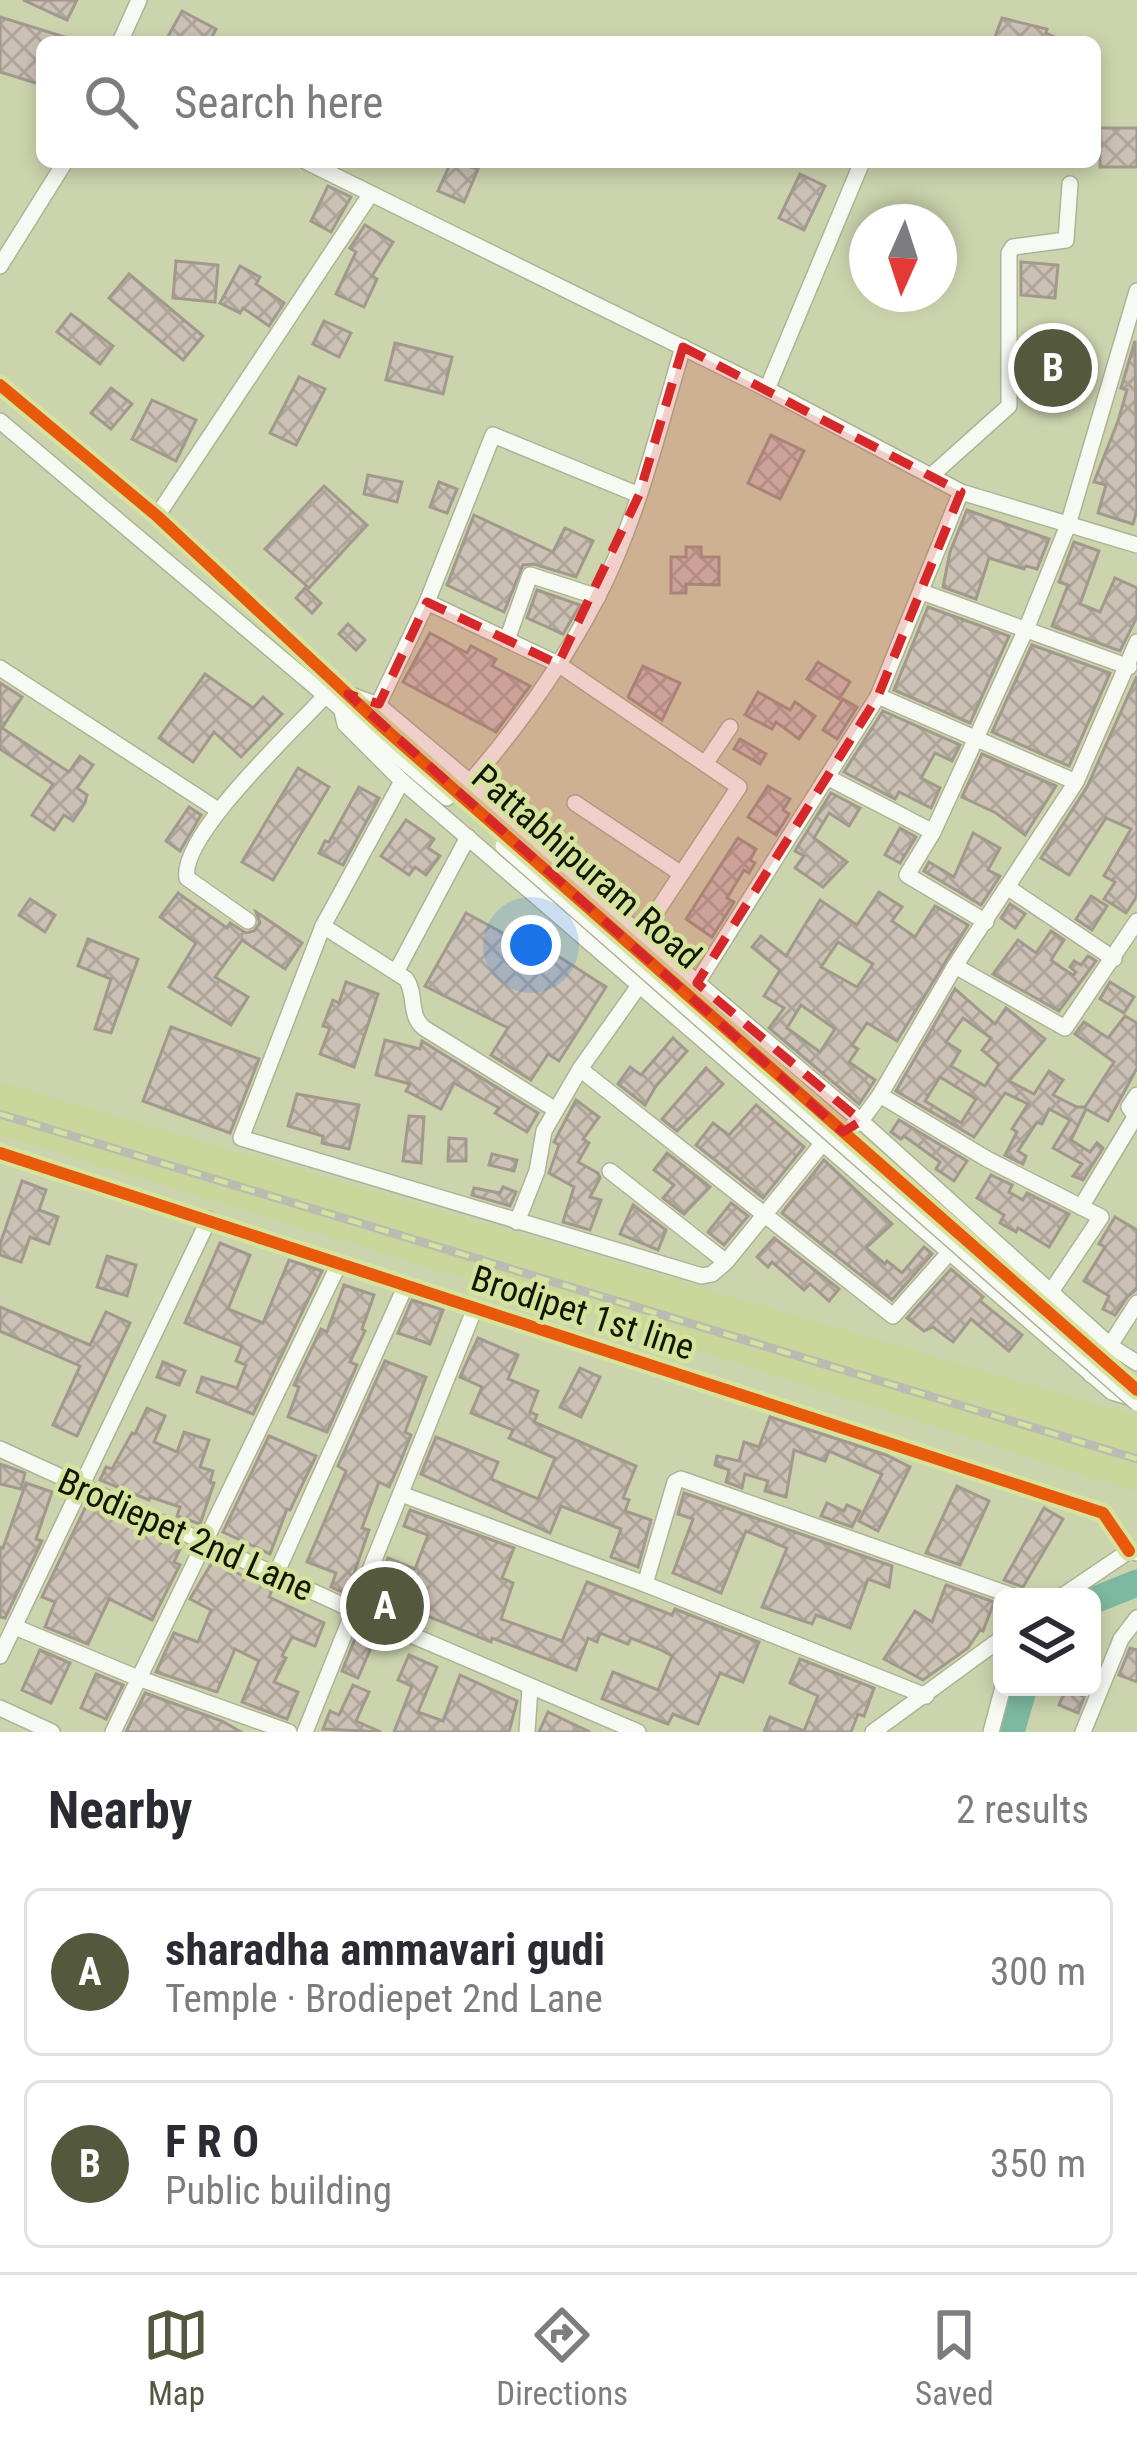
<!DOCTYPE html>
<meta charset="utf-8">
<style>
:root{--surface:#fff;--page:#f7f7f7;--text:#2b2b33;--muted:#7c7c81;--line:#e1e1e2;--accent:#54593d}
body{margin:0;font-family:"Roboto Condensed",sans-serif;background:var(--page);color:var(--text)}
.controls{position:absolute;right:36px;bottom:36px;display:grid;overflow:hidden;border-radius:18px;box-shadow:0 6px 18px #0003}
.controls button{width:108px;height:108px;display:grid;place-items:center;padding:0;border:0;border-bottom:3px solid var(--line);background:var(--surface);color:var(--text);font:60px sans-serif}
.compass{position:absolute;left:849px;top:204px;width:108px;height:108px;border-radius:50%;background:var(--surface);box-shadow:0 6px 18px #0003;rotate:183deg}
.you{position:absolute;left:531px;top:945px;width:42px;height:42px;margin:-30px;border:9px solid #fff;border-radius:50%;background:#1a73e8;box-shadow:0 0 0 18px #1a73e833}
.badge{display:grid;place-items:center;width:78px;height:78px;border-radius:50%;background:var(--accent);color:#fff;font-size:39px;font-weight:700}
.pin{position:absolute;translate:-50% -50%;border:6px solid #fff;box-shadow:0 3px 12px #0006}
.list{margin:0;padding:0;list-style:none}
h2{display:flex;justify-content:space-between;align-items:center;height:156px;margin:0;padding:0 48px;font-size:51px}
h2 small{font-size:39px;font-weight:400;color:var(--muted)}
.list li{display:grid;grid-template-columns:78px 1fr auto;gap:36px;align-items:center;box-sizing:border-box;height:168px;margin:0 24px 24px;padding:0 24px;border:3px solid var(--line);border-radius:18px}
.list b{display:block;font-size:45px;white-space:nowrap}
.list p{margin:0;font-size:39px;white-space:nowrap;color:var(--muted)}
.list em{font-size:39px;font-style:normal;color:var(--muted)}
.icon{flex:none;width:66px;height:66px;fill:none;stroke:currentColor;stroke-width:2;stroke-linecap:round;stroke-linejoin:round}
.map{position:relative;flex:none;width:1137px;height:1732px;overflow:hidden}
.search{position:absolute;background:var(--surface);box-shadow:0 6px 18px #0003;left:36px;right:36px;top:36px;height:132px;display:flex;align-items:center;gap:30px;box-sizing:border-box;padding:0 42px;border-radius:18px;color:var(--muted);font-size:45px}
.sheet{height:540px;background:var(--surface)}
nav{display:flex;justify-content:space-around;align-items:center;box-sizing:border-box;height:168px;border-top:3px solid var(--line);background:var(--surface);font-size:33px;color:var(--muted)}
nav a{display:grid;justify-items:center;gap:6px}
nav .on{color:var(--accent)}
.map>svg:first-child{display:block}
.built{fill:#cbd69b}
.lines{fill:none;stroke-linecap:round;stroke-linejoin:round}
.river{stroke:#7db9a0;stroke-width:27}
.building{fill:url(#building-cross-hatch);stroke:#a2998c;stroke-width:3;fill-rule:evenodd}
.minor-casing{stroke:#adb395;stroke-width:18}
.minor{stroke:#f7f9f3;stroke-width:15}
.rail-casing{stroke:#babcb2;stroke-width:9}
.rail{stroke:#d6e39f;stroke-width:4.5;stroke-dasharray:14;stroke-linecap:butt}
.minor-bridge-casing{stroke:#adb395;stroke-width:18;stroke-linecap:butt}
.minor-bridge{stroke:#f7f9f3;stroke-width:15}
.cycleway-casing{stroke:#d6e39f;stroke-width:20}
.cycleway{stroke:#e8590c;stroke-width:12}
.marked{fill:#d62828;fill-opacity:0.2;stroke:#d62828;stroke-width:9;stroke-dasharray:24 15;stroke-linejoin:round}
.labels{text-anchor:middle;stroke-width:9;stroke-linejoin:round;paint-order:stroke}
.street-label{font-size:36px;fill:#141700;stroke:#d6e39f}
</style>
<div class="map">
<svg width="1137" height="1732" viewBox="0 0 1137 1732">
<defs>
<pattern id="building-cross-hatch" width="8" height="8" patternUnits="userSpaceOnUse" patternTransform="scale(3)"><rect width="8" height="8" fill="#cbc1b5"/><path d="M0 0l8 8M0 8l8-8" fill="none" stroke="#ada59a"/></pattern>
</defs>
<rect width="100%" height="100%" fill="#ccd4ae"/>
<!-- built -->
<polygon class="built" points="0,1082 1137,1416 1137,1492 672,1342 0,1135"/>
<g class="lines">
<!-- river -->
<g class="river">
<polyline points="1092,1601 1137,1583"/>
<polyline points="1011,1732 1024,1687"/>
</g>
</g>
<!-- building -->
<g class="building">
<polygon points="23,0 77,0 67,20"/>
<polygon points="182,11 216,29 209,42 165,42"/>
<polygon points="0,17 71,39 42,42 42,85 0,72"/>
<polygon points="1002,18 1047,29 1046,33 1066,42 1010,42 995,37"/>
<rect x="1100" y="128" width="37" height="39"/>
<polygon points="451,162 478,169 464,202 438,191"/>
<polygon points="800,174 825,186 804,230 779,218"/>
<polygon points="328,186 351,197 331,232 311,221"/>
<polygon points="365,225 393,242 372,276 377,279 364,307 336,294 356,252 350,248"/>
<polygon points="176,261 218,265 215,302 173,298"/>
<polygon points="1021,262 1058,265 1055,298 1021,295"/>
<polygon points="240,266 260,277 256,284 284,303 269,326 243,308 240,313 220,303"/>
<polygon points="129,274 203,336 183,360 109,298"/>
<polygon points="71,314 113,346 100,364 57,332"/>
<polygon points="324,321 351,333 339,357 313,344"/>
<polygon points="1135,341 1137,510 1133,524 1098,513 1106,485 1094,482 1118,421 1127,390 1121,388"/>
<polygon points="395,343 452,357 443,394 386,380"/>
<polygon points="299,377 325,389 296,445 270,433"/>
<polygon points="111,388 132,404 111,429 91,413"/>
<polygon points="152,400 196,420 176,461 132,439"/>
<polygon points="771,435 804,451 780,499 748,483"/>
<polygon points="368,475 402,482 397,502 364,494"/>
<polygon points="439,482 457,489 447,513 430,507"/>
<polygon points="324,486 367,525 309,588 265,549"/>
<polygon points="967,510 1049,539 1037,569 1026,566 1024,569 989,558 976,599 943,587 950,552"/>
<polygon points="474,515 553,552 565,528 593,541 576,577 534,564 523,565 504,612 447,585"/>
<polygon points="1074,542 1099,551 1080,604 1100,612 1115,578 1137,588 1137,617 1120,651 1052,626 1068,585 1059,582"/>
<polygon points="686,547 701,547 701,557 719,557 719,585 686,584 686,593 671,593 671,557 686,557"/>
<polygon points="305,588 321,603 312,613 296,598"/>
<polygon points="537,590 580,605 563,634 527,618"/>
<polygon points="928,607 1009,636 970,723 894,690"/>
<polygon points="348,624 365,640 356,650 339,634"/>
<polygon points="430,633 467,653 471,646 496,659 492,666 530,686 496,732 403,682"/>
<polygon points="1032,645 1110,673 1069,766 992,732"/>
<polygon points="818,662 850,682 839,699 807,679"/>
<polygon points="643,666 680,683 662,720 628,697"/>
<polygon points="205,674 253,708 263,697 282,714 241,757 214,732 193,762 159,738"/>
<polygon points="1137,676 1137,896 1126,913 1104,899 1115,882 1104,876 1131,829 1106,818 1069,875 1041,858 1087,787"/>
<polygon points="0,683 22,697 2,728 69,772 80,756 93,765 77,788 87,795 85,803 73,821 64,815 54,830 32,815 53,784 0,749"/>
<polygon points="758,692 790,710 795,702 815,716 799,739 776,722 772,729 745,715"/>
<polygon points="843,699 857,707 837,739 823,730"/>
<polygon points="883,711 960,745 952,761 935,753 921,778 940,788 931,808 899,792 895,799 844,772"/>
<polygon points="740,739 766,754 760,764 734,749"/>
<polygon points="982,754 1056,786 1025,835 996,813 962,797"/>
<polygon points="298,768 329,787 273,880 242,862"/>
<polygon points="768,786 790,799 783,810 789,814 776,835 748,817"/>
<polygon points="359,787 379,798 343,865 319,853 325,841 329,842"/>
<polygon points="831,793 860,808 849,826 829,813 814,838 847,862 823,887 795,868 804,856 795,851"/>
<polygon points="189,807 201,815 180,851 166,841"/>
<polygon points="406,820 434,839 428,848 440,856 426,875 415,867 409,875 381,856"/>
<polygon points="900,828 916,837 900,863 885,855"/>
<polygon points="973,833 1000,848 988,870 1000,876 981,905 924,871 929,862 954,877"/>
<polygon points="738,838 756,849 750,860 755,863 749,873 744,870 727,898 734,902 712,937 686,919"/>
<path d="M879,892L902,907L892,921L915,937L935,906L968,925L897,1041L867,1023L852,1045L858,1049L849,1062L875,1080L859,1104L769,1028L784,1008L764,996L780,970L752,947L761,936L786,956L820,900L857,925ZM838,942L873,964L857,987L821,967ZM801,1005L835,1029L820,1052L787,1028Z"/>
<polygon points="178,893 227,928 230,923 246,933 254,931 260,923 256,912 302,943 285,969 242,940 215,977 248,997 231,1025 169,987 196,943 160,917"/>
<polygon points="1091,896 1107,906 1092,930 1076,919"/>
<polygon points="30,899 55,915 45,932 19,915"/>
<polygon points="1010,904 1025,914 1015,928 1001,918"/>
<polygon points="466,913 512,938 514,934 561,958 606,987 559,1061 548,1054 531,1080 491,1055 508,1028 425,986"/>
<polygon points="1051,931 1064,940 1051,960 1062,968 1073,975 1076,972 1070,967 1074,961 1081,965 1088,956 1096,961 1059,1011 993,974 1018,940 1036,953"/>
<polygon points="88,939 138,959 111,1033 95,1029 111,979 78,966"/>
<polygon points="346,982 378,994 354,1067 320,1054 330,1028 323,1026 333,1000 339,1003"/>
<polygon points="1110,982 1134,997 1124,1013 1100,999"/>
<path d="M955,989L995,1024L1006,1008L1045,1039L1009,1081L1034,1094L1049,1071L1063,1080L1053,1095L1077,1107H1085L1114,1062L1075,1034L1084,1022L1108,1038L1125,1016L1137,1023V1068L1117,1105L1108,1121L1086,1109L1071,1140L1090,1152L1097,1143L1103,1148L1083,1180L1073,1176L1082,1164L1053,1148L1070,1120L1049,1109L1042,1124L1037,1122L1018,1151L1026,1156L1023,1164L1005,1155L1017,1132L1012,1129L1028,1104L1005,1093L974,1137L896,1091ZM963,1018L991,1038L982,1050L999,1064L985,1086L951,1066L960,1051L946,1042ZM940,1077L976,1099L961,1123L925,1101Z"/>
<polygon points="171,1027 259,1059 230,1133 143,1101"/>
<polygon points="673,1038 687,1051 656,1086 645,1105 618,1084 630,1067 641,1075"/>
<polygon points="385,1040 420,1049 422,1041 538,1113 527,1132 495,1113 499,1108 454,1083 441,1109 406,1091 410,1084 376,1075"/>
<polygon points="706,1068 723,1084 677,1131 662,1119"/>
<polygon points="297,1094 359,1105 349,1149 322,1143 323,1136 288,1126"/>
<polygon points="576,1100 599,1117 583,1139 589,1143 578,1162 598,1173 600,1178 590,1197 601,1200 590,1230 563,1222 574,1187 549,1173 559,1145 554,1142"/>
<polygon points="756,1105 804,1147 763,1198 696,1145 713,1123 729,1135"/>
<polygon points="409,1116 424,1117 421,1163 403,1161"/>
<polygon points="899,1120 967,1161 954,1181 936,1169 940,1162 904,1136 901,1139 891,1132"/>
<polygon points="449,1138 466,1139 466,1161 448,1161"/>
<polygon points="667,1153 710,1187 684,1214 663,1198 674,1185 654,1170"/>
<polygon points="492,1154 517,1160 514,1171 489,1165"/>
<polygon points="824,1160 892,1224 866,1248 885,1264 887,1261 902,1273 924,1247 932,1254 892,1300 782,1213"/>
<polygon points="991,1175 1012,1185 1009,1192 1023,1200 1027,1193 1069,1214 1049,1247 1018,1228 1016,1232 1000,1223 1004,1215 977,1198"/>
<polygon points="22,1181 46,1190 39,1210 58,1217 49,1244 30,1237 21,1262 0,1255 0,1244"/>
<polygon points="503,1187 516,1192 510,1206 472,1195 474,1188 500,1193"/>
<polygon points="731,1203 748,1216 724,1245 708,1232"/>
<polygon points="633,1205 666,1230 658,1250 620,1234"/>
<polygon points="1115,1217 1137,1230 1137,1289 1128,1296 1115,1315 1103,1309 1109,1296 1084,1281 1105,1247 1099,1244"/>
<polygon points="774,1238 839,1289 829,1301 810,1284 804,1290 772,1262 768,1267 757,1257"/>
<polygon points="220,1243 250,1255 228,1309 263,1323 289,1260 322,1271 253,1414 197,1392 202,1377 237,1388 246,1365 236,1361 242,1346 185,1323"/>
<polygon points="107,1256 136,1265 127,1296 97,1287"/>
<polygon points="951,1269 983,1297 980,1301 1022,1335 1009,1351 971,1319 953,1342 933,1327 924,1331 907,1318"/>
<polygon points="344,1285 374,1295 362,1329 365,1331 350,1362 357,1365 327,1432 288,1417 299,1387 294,1385 321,1329 327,1332"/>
<polygon points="412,1300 443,1310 430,1344 398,1333"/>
<polygon points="0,1307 90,1345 106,1312 130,1323 77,1436 53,1425 80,1366 0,1331"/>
<polygon points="478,1338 518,1355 508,1379 538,1391 530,1412 537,1415 534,1422 636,1466 623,1498 629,1500 625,1511 651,1520 638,1567 611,1557 621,1529 561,1506 550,1533 421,1474 436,1437 498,1462 491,1479 538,1499 555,1458 509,1438 513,1430 471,1413 482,1387 460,1377"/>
<polygon points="385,1361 426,1377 405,1432 411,1435 399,1465 389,1487 379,1482 362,1528 369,1530 347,1594 331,1587 336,1573 307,1562 346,1471 338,1466"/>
<polygon points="163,1362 185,1371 179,1385 157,1377"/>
<polygon points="580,1368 600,1377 581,1417 560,1407"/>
<polygon points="147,1408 165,1416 154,1442 177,1452 184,1432 209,1440 200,1467 213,1471 210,1482 214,1483 200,1524 177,1516 180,1507 150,1497 149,1500 100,1480 106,1467 112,1469 132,1433 135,1434"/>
<polygon points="770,1417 886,1455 910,1467 878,1531 859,1521 882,1474 829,1451 825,1461 794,1450 786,1497 765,1491 768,1481 745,1474 742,1488 726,1482 729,1470 715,1465 717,1456 739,1461 744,1442 759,1447"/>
<polygon points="269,1436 316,1456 290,1510 287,1509 270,1554 223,1532"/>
<polygon points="0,1464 25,1473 21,1489 0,1484"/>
<polygon points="26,1483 52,1492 36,1539 42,1541 5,1618 0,1617 0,1547 3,1548"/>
<polygon points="957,1486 989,1501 960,1565 926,1553"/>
<polygon points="684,1493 892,1566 889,1587 868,1579 850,1628 816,1615 812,1624 762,1607 787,1548 746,1531 721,1593 673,1573 693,1519 678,1514"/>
<polygon points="88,1502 182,1545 174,1562 180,1565 152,1620 109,1599 88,1644 45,1627 55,1602 42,1597"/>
<polygon points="827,1503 844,1511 847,1505 860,1511 852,1527 821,1516"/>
<polygon points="1044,1508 1063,1519 1023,1587 1004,1580"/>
<polygon points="410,1510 514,1548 502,1578 513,1583 501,1619 562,1641 587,1582 672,1615 675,1609 759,1642 743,1682 720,1673 698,1724 673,1714 668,1724 602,1699 613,1672 658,1690 672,1656 659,1649 631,1638 628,1644 600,1633 597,1642 588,1638 576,1670 492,1638 491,1642 386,1599 383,1607 370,1602 388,1558 415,1569 428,1535 404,1526"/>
<polygon points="213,1561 272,1590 269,1597 324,1623 315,1646 292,1637 282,1656 286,1658 274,1682 298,1692 287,1719 242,1702 259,1661 235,1649 217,1692 156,1672 174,1633 198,1642 211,1610 190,1599"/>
<polygon points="946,1585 994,1602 983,1631 980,1630 968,1648 923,1680 884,1659 915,1611 932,1622"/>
<polygon points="359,1629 376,1636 358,1678 342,1671"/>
<polygon points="1130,1648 1137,1650 1137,1682 1119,1675"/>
<polygon points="40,1650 70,1663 51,1703 22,1690"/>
<polygon points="409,1655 437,1667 418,1712 443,1721 460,1675 517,1701 509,1732 394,1732 412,1686 398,1680"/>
<polygon points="800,1659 874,1688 864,1716 858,1714 851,1732 764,1732 770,1717 804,1731 818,1696 790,1683"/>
<polygon points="96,1674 123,1685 106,1719 81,1708"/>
<polygon points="353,1685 369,1692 356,1721 381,1732 323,1729 330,1711 339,1715"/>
<polygon points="1066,1689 1084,1697 1078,1713 1059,1705"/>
<polygon points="145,1693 222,1721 241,1732 126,1732"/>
<polygon points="548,1712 590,1732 539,1732"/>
</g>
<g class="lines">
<!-- minor casing -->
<g class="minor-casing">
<g id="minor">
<polyline points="120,42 139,0"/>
<polyline points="307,162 767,389 961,492 1137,545"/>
<polyline points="0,266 65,162"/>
<polyline points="0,385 157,516 385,729 509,838"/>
<polyline points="767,389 862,162"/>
<polyline points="0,421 447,798"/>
<polyline points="932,475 1009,406 1009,253 1013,247 1066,240 1070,184"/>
<polyline points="157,516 370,195"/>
<polyline points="922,592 1129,667"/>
<polyline points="427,602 558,664 739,787 641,935"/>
<polyline points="507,640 530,575 598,597"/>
<polyline points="0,668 218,810"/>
<polyline points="348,694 378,705 470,782 641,935 861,1121 1112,1347 1137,1363"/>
<polyline points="878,696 1076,782"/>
<polyline points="378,705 427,602 493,435 639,495"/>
<polyline points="341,707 345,724 402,781 1112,1392 1129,1397"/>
<polyline points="705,764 730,727"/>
<polyline points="827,777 933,832"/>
<polyline points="402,781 323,926 241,1138 702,1276 712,1274 726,1262"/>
<path d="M470,782C519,726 561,666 596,600C637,522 658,431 683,347"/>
<polyline points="575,803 680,873"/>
<polyline points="1010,889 1114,959"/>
<path d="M248,921L187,878C179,836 296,728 326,695"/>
<polyline points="986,922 907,875 933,832 1027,627 1068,525 1137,291"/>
<path d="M323,926L406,979C417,995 408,1015 424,1028L556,1110"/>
<polyline points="955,966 1065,1028 1137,921"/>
<polyline points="396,972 468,837"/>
<polyline points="697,983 878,696 961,492"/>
<polyline points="580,1069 893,1316 948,1254"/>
<polyline points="880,1095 987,1159 1101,1217 1052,1290"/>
<polyline points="1137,1095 1129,1107 1137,1118"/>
<polyline points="0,1153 1103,1513 1129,1551"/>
<polyline points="610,1171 726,1262 822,1144 861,1121 880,1095 955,966 1076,782 1137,642"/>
<polyline points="1081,1207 1135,1117"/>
<polyline points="517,1222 537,1171 544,1131 580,1069 638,987"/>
<polyline points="1091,1375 1137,1303"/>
<polyline points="0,1449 353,1610 638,1732"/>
<polyline points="401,1494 645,1584 926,1696"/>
<polyline points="276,1574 406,1285"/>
<polyline points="645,1584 675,1482 681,1479 1016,1597"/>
<polyline points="1061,1597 1129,1551 1137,1553"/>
<polyline points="15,1627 138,1678 289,1732"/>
<polyline points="0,1656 209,1219"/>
<polyline points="0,1708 52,1732"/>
<polyline points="113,1732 339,1264"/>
<polyline points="305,1732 475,1308"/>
<polyline points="527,1732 530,1687"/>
<polyline points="873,1732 1002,1638"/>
<polyline points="991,1732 1003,1687"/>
<polyline points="1083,1732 1121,1639 1137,1618"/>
</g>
</g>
<!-- minor -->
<use href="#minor" class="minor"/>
<!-- rail casing -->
<g class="rail-casing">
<polyline id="rail" points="0,1114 1137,1459"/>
</g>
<!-- rail -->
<use href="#rail" class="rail"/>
<!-- minor-bridge casing -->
<g class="minor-bridge-casing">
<polyline id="minor-bridge" points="503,846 1137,1403"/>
</g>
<!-- minor-bridge -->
<use href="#minor-bridge" class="minor-bridge"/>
<!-- cycleway casing -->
<g class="cycleway-casing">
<g id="cycleway">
<polyline points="0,385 157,516 385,729 1137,1390"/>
<polyline points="0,1153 1103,1513 1129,1551"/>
</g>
</g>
<!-- cycleway -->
<use href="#cycleway" class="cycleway"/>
</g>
<!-- marked area -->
<path class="marked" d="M683,347L961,492L878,696L697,983L861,1121L843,1132L348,694L379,704L427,602L558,664L639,495Z"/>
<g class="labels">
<!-- street labels -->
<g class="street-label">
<text transform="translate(587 866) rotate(41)" y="13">Pattabhipuram Road</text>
<text transform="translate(583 1312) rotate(18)" y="13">Brodipet 1st line</text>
<text transform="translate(186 1534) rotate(24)" y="13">Brodiepet 2nd Lane</text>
</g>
</g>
</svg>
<div class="controls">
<button><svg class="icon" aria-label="layers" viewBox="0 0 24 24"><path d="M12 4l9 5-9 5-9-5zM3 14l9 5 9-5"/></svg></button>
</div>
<svg class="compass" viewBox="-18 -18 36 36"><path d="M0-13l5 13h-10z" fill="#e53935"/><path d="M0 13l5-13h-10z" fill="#7c7c81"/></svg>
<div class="you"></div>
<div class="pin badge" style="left:385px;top:1606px">A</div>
<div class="pin badge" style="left:1053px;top:368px">B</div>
<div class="search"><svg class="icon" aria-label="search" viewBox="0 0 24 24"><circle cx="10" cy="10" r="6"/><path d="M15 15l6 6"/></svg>Search here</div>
</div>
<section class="sheet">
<h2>Nearby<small>2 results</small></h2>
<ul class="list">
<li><span class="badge">A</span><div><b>sharadha ammavari gudi</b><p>Temple · Brodiepet 2nd Lane</p></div><em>300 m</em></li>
<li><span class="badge">B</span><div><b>F R O</b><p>Public building</p></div><em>350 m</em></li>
</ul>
</section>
<nav>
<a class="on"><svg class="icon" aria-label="map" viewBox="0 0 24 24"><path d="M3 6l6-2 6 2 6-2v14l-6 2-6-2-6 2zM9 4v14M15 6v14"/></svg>Map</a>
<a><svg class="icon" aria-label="directions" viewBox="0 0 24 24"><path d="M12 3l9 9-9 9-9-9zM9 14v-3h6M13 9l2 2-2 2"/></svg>Directions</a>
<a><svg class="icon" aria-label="saved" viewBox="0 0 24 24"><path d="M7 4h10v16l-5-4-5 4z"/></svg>Saved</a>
</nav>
